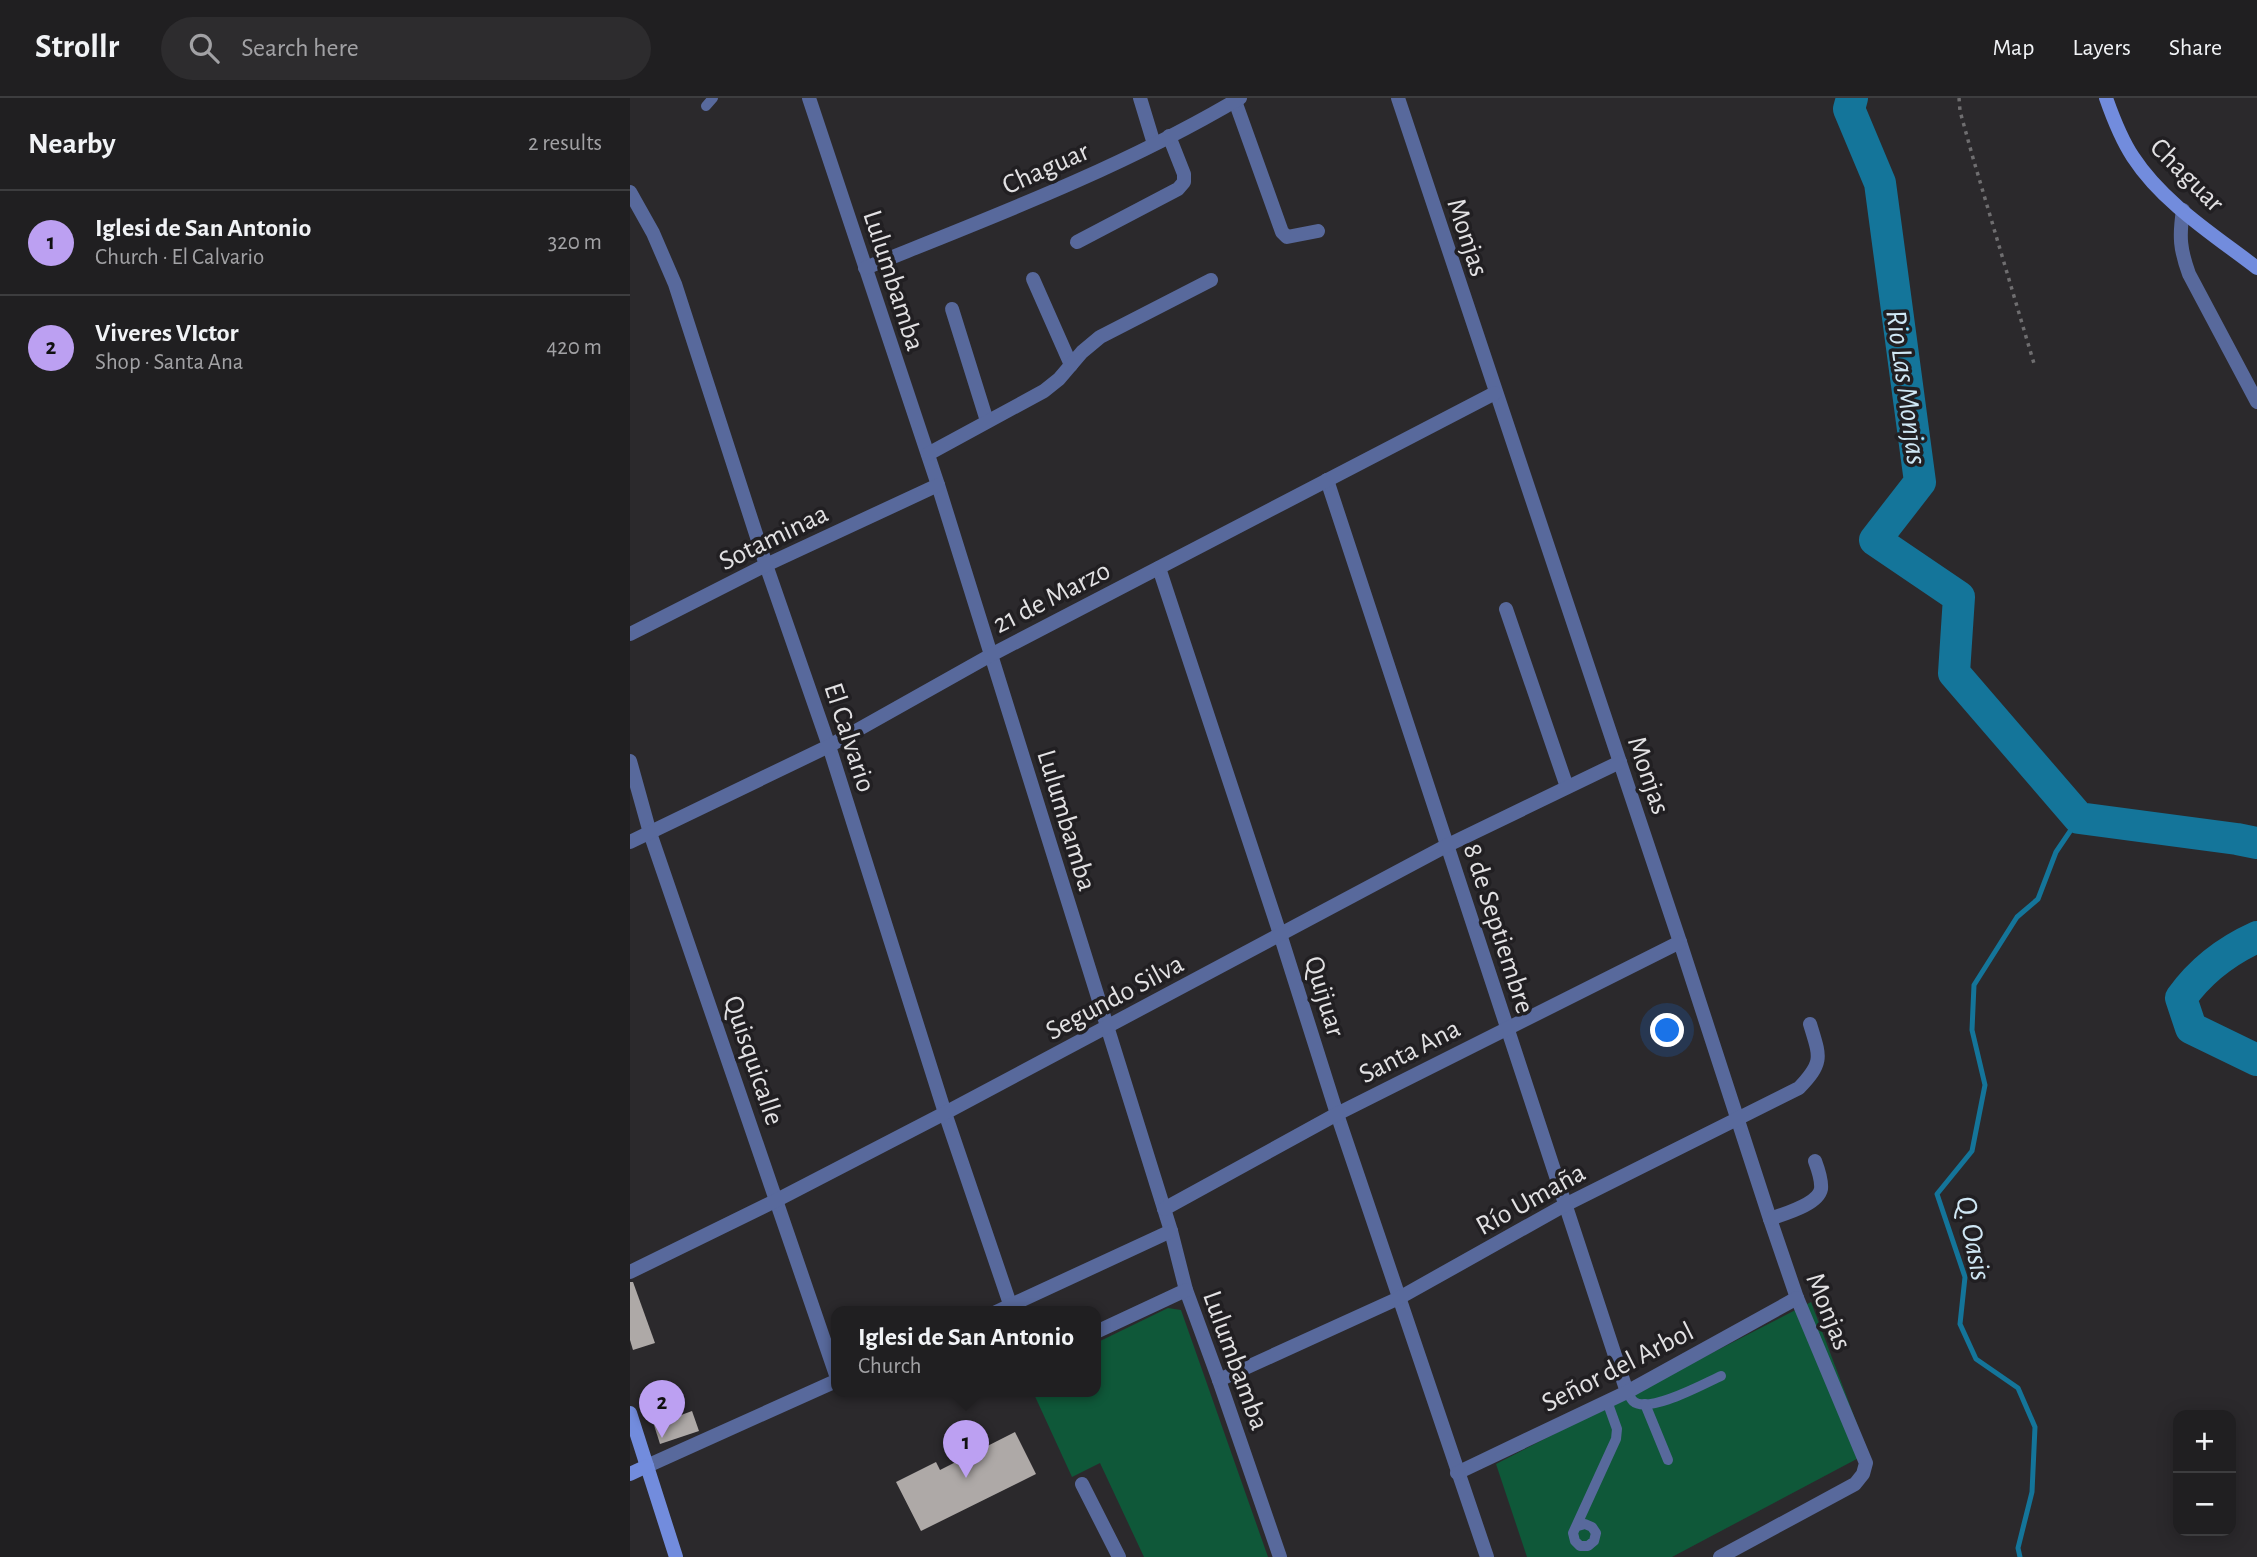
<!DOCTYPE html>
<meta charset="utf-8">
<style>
:root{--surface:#201f21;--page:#2d2c2e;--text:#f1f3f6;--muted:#a2a2a5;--line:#3d3d3f;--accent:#bca0f2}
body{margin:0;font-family:"Alegreya Sans",sans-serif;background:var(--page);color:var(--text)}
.controls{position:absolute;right:21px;bottom:21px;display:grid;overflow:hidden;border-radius:14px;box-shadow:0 4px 18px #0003}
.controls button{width:63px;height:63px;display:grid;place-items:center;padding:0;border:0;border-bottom:2px solid var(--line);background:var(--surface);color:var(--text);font:35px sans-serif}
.you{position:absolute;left:1038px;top:933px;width:24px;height:24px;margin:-18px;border:5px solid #fff;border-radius:50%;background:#1a73e8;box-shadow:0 0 0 10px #1a73e833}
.badge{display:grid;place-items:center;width:46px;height:46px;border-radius:50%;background:var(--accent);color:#111;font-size:23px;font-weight:700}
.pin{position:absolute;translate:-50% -58px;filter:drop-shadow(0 2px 4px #0008)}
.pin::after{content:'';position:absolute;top:37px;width:24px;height:21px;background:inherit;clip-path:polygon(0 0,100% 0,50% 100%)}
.popup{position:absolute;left:201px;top:1208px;width:270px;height:91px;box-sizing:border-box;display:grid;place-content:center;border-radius:14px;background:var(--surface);filter:drop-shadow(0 2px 5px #0005);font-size:23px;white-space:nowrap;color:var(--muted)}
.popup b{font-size:26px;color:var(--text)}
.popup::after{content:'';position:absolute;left:50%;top:100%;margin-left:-14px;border:14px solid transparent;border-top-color:var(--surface)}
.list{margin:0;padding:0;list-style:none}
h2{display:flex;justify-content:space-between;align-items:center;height:91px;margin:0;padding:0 28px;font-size:30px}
h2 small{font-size:23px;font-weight:400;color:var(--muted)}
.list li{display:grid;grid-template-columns:46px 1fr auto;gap:21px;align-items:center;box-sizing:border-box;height:105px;padding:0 28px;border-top:2px solid var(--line)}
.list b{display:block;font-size:26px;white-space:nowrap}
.list p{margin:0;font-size:23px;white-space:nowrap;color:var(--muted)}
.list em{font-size:23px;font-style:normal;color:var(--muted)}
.icon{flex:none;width:38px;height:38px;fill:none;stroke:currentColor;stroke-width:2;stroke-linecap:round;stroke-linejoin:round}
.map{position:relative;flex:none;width:1627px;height:1459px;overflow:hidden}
header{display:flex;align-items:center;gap:42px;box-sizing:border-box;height:98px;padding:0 35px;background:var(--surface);border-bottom:2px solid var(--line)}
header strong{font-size:33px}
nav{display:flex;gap:38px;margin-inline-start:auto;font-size:24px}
.search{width:490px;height:63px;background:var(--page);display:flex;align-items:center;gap:18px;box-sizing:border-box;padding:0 24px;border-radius:38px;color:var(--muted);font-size:26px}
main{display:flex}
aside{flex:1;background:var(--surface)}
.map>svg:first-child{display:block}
.green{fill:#0f5839}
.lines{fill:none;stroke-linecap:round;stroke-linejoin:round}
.stream{stroke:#14759a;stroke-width:5}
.river{stroke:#14759a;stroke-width:32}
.building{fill:#aea9a7}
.path{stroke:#6f6e70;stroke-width:3.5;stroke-dasharray:3.5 5;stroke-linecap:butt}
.lane{stroke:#58699c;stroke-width:10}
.street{stroke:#58699c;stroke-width:14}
.secondary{stroke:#728cdd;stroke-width:14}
.labels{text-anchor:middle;stroke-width:7;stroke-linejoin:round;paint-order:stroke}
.street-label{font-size:28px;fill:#e2e1e3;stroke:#211f22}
.water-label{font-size:30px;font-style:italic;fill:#cfe7f4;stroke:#211f22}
</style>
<header>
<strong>Strollr</strong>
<div class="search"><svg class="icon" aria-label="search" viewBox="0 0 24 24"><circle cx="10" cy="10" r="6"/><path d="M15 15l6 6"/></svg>Search here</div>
<nav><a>Map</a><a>Layers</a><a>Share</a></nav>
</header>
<main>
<aside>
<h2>Nearby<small>2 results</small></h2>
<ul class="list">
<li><span class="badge">1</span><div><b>Iglesi de San Antonio</b><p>Church · El Calvario</p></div><em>320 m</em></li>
<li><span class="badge">2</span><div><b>Viveres VIctor</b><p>Shop · Santa Ana</p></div><em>420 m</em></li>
</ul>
</aside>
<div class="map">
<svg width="1627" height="1459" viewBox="0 0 1627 1459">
<rect width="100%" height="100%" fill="#2b292c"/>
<!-- green -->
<g class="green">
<polygon points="1181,1204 1238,1355 1042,1459 897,1459 866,1366"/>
<polygon points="538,1210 551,1212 638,1459 514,1459 470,1365 442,1379 403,1294 466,1294 466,1245"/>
</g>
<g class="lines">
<!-- stream -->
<polyline class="stream" points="1390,1459 1388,1450 1402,1394 1405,1329 1388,1290 1346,1261 1330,1226 1335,1179 1307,1096 1342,1053 1355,987 1342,932 1344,887 1387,819 1408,801 1426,754 1449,720"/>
<!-- river -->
<g class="river">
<polyline points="1222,0 1219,11 1250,85 1290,384 1245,442 1329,499 1324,575 1449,720 1607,741 1627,745"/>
<path d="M1627,839C1596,853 1571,872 1551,900L1561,930L1627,962"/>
</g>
</g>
<!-- building -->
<g class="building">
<polygon points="0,1184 3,1184 25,1245 3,1252 0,1242"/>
<polygon points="62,1313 69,1333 30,1346 24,1327"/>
<polygon points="385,1334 406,1376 291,1433 266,1384 306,1364 310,1372"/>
</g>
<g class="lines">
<!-- path -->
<polyline class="path" points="1329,0 1330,13 1343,60 1405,269"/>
<!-- lane -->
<g class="lane">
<polyline points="76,8 83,0"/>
<path d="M997,1294C997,1294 1002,1302 1003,1303C1018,1317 1075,1285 1091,1278"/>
<polyline points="1015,1306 1038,1362"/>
<polyline points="948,1428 955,1426 962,1429 966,1435 964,1443 958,1448 950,1448 945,1443 943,1435 986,1341 987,1331 977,1303"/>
</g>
<!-- street -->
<g class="street">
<polyline points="179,0 308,387 541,1133 556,1192 589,1282 650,1459"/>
<polyline points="510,0 524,46"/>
<polyline points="768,0 1050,844 1140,1121 1167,1200 1236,1365 1233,1376 1225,1386 1090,1459"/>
<polyline points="605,3 652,134 657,139 688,133"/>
<polyline points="0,94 23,135 45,186 136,467 199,648 315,1015 380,1206"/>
<path d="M1553,112C1549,139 1550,151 1559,176L1627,304"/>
<polyline points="447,144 548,91 554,84 554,76 539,38"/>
<path d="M235,170C362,119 492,70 610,0"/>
<polyline points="403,181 441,267"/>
<polyline points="322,211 357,323"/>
<polyline points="298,356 414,293 429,281 452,254 470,239 581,182"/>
<polyline points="697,382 997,1294"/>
<polyline points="529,470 650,836 707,1016 857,1459"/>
<polyline points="876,511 937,689"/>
<polyline points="0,536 136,467 308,387"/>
<polyline points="0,663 20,735 206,1277"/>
<polyline points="0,744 199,648 361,557 865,295"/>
<polyline points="534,1111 707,1016 1050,844"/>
<path d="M1140,1121C1153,1116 1188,1107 1191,1091C1192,1082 1188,1071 1185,1063"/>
<polyline points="0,1174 147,1102 315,1015 816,748 990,664"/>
<polyline points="366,1214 541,1133"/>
<polyline points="466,1234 556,1192"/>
<path d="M589,1282L769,1200L935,1107L1169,990C1194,964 1190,959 1180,926"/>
<polyline points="17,1368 206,1283"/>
<polyline points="827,1375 997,1294 1167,1200"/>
<polyline points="452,1386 489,1459"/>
</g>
<!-- secondary -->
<g class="secondary">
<path d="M1476,0C1483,20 1491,41 1503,59C1533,105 1584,137 1627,170"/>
<polyline points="0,1315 46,1459"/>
<polyline points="0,1376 17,1368"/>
</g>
</g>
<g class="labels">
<!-- street labels -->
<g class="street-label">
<text transform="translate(415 69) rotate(-24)" y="10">Chaguar</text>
<text transform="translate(1558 76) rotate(45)" y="10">Chaguar</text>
<text transform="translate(839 139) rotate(72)" y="10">Monjas</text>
<text transform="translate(265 182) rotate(72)" y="10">Lulumbamba</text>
<text transform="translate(143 438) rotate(-26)" y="10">Sotaminaa</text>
<text transform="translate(421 498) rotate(-27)" y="10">21 de Marzo</text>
<text transform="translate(221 639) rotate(72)" y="10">El Calvario</text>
<text transform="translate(1020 677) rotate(71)" y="10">Monjas</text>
<text transform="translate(438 722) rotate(73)" y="10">Lulumbamba</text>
<text transform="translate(870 830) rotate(72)" y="10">8 de Septiembre</text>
<text transform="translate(484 898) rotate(-28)" y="10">Segundo Silva</text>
<text transform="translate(696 898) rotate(73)" y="10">Quijuar</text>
<text transform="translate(779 952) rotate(-27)" y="10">Santa Ana</text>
<text transform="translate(125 962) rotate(71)" y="10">Quisquicalle</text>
<text transform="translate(900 1100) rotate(-29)" y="10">Río Umaña</text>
<text transform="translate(1200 1213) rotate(68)" y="10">Monjas</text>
<text transform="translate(607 1262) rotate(70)" y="10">Lulumbamba</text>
<text transform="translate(987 1268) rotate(-27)" y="10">Señor del Arbol</text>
</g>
<!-- water labels -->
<g class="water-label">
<text transform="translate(1277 289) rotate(82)" y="10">Rio Las Monjas</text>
<text transform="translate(1344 1140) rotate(79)" y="10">Q. Oasis</text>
</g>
</g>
</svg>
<div class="controls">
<button>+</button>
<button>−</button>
</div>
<div class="you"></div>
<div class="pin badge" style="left:336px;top:1380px">1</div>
<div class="popup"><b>Iglesi de San Antonio</b>Church</div>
<div class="pin badge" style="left:32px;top:1340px">2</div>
</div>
</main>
